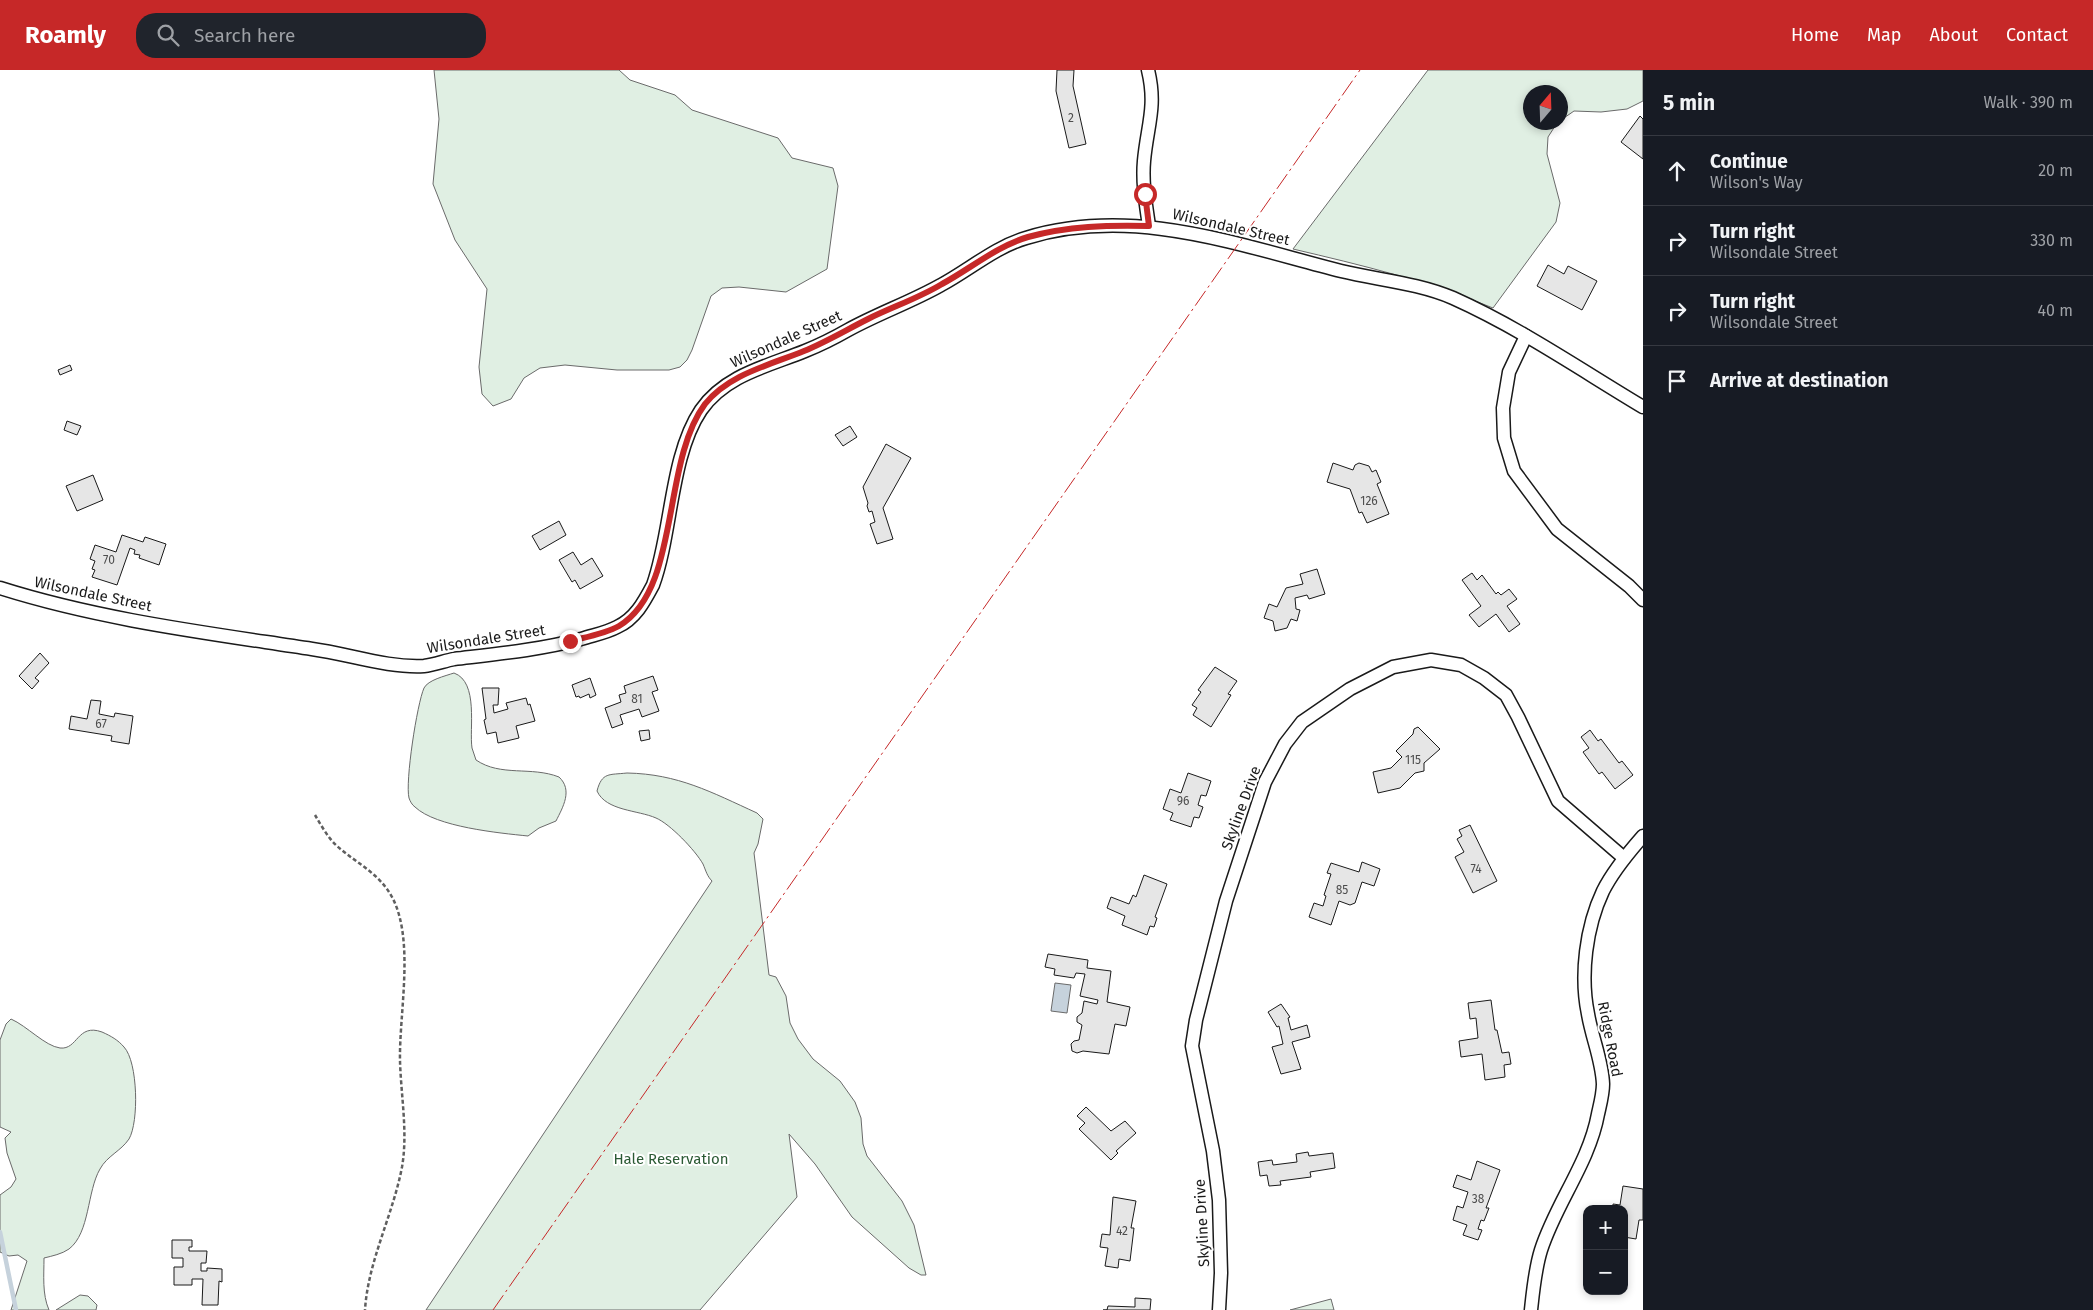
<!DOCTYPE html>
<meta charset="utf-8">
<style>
:root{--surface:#171b24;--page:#20242c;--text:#f1f3f6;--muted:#9ea1a6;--line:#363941;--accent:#c62828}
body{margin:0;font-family:"Fira Sans",sans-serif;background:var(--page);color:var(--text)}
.controls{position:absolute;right:15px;bottom:15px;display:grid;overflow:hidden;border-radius:10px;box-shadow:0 2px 8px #0003}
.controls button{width:45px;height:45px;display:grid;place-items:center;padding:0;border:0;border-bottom:1px solid var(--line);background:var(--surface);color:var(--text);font:25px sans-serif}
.compass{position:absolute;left:1523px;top:15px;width:45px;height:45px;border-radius:50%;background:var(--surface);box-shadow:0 2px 8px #0003;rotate:19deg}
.stop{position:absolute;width:15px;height:15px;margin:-11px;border:4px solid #c62828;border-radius:50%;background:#fff}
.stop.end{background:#c62828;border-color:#fff;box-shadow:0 1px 5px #0008}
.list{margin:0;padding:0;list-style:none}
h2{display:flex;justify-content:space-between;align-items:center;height:65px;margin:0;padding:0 20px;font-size:21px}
h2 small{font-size:16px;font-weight:400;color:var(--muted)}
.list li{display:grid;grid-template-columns:32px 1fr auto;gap:15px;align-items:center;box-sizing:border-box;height:70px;padding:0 20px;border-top:1px solid var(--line)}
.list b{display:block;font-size:19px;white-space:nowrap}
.list p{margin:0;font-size:16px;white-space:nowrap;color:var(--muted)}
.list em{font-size:16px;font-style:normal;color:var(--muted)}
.icon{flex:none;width:28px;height:28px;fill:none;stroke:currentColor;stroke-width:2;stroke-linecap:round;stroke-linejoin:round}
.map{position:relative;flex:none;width:1643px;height:1240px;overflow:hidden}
header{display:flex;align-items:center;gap:30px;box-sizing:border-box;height:70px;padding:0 25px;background:var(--accent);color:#fff}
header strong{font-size:24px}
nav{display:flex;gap:28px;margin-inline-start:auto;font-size:18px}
.search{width:350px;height:45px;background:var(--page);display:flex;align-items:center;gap:12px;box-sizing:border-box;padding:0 18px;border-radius:20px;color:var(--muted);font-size:19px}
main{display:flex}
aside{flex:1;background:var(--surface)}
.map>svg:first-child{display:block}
.green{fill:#e0efe3;stroke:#6a6a6a}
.water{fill:#c6d2dc;stroke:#6a6a6a}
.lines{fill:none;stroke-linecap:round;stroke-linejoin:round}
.stream{stroke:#c6d2dc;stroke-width:4.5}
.building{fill:#e6e6e6;stroke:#1a1a1a}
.street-casing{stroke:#1a1a1a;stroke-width:15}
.path{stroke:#5f5f5f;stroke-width:2.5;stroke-dasharray:4 2.5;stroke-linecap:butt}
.street{stroke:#fff;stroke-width:12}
.power{stroke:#c62828;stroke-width:1;stroke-dasharray:18 4 2.5 4;stroke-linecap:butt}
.route{stroke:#c62828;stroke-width:6}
.labels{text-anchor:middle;stroke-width:4;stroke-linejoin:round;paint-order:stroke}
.number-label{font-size:12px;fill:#4d4d4d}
.street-label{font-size:15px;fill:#1a1a1a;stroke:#fff}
.park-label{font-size:15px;fill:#2b5a34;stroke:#fff}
</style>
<header>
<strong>Roamly</strong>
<div class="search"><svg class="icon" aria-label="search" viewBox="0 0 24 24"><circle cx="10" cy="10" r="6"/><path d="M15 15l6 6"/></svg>Search here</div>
<nav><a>Home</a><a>Map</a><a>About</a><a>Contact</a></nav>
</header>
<main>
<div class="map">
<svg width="1643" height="1240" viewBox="0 0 1643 1240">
<rect width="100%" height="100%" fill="#fff"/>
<!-- green -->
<g class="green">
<polygon points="434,0 619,0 630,10 675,25 692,40 778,68 792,88 833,98 838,116 827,199 786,222 739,217 722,218 711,226 692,280 687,290 680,297 669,300 617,300 565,295 540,298 524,308 511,329 493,336 482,324 479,297 487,219 455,170 433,114 439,49"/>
<path d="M1428,0H1643V31L1627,39L1601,42L1574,41L1561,50L1560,22H1530V52L1557,53L1548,67L1547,84L1560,133L1556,152L1493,238C1428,211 1361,195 1293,179Z"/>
<path d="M454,603C479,612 469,659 472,678C473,682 475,686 476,690C501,707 531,696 559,707C573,720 563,737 556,751L539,758L528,766C499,763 436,757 415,737C412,735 410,731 409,728C405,712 417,634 424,618C428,610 445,606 454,603Z"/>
<path d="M627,703C678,704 711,722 757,743L763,749L758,774L754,783L769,905L776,907L786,926L790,953L798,969L813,989L840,1011L855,1032L861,1048L863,1074L867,1086L902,1131L914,1155L926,1205H921L909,1198L852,1147L815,1094L789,1064L797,1127L700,1240H426L712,811C707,806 706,801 703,794C695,780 670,754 656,748C638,740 606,741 597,721C602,702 609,705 627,703Z"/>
<path d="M11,949C27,956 45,976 60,978C78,980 77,953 102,962C111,966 118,970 124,977C138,992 139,1052 129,1069C121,1081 107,1086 100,1099C87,1121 90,1163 69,1179C62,1184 52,1186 44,1188C44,1205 42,1224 49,1240H11L27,1191L18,1185L9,1186L0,1182V1125L11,1117L16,1109L7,1083L5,1068L11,1062L0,1057V970L6,954Z"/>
<polygon points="80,1225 88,1226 97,1235 96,1240 56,1240"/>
<polygon points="1331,1229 1334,1240 1290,1240"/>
</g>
<!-- water -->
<polygon class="water" points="1055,913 1071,915 1067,943 1051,941"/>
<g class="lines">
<!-- stream -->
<polyline class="stream" points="0,1162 16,1240"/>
</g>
<!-- building -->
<g class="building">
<polygon points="1057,0 1074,0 1073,16 1086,74 1069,78 1056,21"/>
<polygon points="1640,46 1643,49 1643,89 1621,72"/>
<polygon points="1548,195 1564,204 1568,196 1597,211 1582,240 1537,216"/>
<polygon points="70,295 72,300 60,305 58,300"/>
<polygon points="67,351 81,356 77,365 64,360"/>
<polygon points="850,356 857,367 843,376 835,365"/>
<polygon points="886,374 911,388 883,438 893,469 877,474 870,454 875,452 872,441 869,442 867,436 868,433 863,417"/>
<polygon points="1333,393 1353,400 1355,395 1359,393 1369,396 1372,402 1376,400 1381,412 1377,414 1389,444 1367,453 1362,442 1359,443 1350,419 1327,412"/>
<polygon points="93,405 103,430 77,441 66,416"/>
<polygon points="559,451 566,465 540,480 532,466"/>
<polygon points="122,465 143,472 145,467 166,474 159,495 139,488 140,485 134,484 135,480 130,478 117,515 92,507 95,500 92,499 95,491 90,489 95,475 116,482"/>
<polygon points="573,482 581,495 592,488 603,506 580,519 575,510 572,512 559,490"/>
<polygon points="1317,499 1325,524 1309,529 1307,525 1295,528 1296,539 1300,540 1297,551 1291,549 1287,558 1275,561 1273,551 1264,548 1269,534 1277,537 1286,518 1303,514 1300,504"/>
<polygon points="1472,503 1477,510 1482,505 1496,524 1498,522 1501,525 1509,519 1517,529 1507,536 1520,554 1509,562 1496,544 1479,557 1469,545 1481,536 1462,510"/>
<polygon points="40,583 49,593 35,608 39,611 32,619 19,606"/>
<polygon points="1215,597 1237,611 1228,624 1231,625 1211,657 1193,645 1197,638 1192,635 1201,622 1198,620"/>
<polygon points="653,606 658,620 652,622 659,641 642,647 639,639 620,645 623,654 612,658 605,638 621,632 619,625 626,623 624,616"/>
<polygon points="590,608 596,625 590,628 589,624 580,628 579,626 576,627 572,615"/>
<polygon points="482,618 499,618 498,635 493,635 494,643 508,639 506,633 526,628 528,635 530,634 535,651 516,656 519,668 498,673 496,662 487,664 484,650 486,649"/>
<polygon points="91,630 101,631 99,644 114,647 115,643 133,646 129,674 111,671 112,666 69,659 71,646 87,649"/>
<polygon points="1418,657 1440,679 1424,693 1424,701 1415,703 1400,718 1378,723 1373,702 1391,698 1402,687 1396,681 1413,664 1414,659"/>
<polygon points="649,660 650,669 641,671 639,661"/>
<polygon points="1590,660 1598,671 1601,669 1619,693 1622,691 1633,705 1615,719 1602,702 1599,704 1583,682 1589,678 1581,667"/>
<polygon points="1188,703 1211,711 1206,726 1201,725 1198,735 1203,737 1199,748 1194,747 1191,757 1170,750 1173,743 1163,739 1170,719 1181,723"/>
<polygon points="1470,755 1497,811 1473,823 1455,787 1464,782 1457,769 1462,766 1459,760"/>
<polygon points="1362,792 1380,799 1374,816 1362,812 1355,833 1350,835 1339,831 1331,855 1309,847 1314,833 1323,836 1326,826 1324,825 1331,804 1327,803 1331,793 1359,802"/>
<polygon points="1144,805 1167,814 1155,847 1157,848 1154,857 1150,856 1147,865 1122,855 1125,846 1107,838 1111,827 1129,834 1133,825 1136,827"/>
<polygon points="1048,884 1088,890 1087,898 1111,901 1107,932 1130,937 1126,956 1115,954 1109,984 1083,981 1077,983 1072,981 1071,974 1074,971 1079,970 1082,955 1077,952 1077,947 1082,943 1084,931 1097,934 1098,930 1080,926 1085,904 1076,903 1074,908 1054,905 1055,899 1045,897"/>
<polygon points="1491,930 1495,960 1497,960 1502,983 1509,982 1511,994 1504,995 1505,1007 1485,1010 1482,984 1461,987 1459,971 1478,968 1476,948 1470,949 1468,933"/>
<polygon points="1281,934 1290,947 1288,948 1291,960 1307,955 1310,967 1292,972 1301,999 1281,1004 1272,977 1283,974 1279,956 1277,957 1268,942"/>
<polygon points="1086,1037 1111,1061 1125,1051 1136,1063 1116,1081 1118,1083 1111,1090 1079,1059 1085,1053 1077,1046"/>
<polygon points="1308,1082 1309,1086 1333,1083 1335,1098 1310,1102 1311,1107 1280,1111 1281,1115 1269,1116 1267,1105 1260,1106 1258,1092 1272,1090 1273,1095 1297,1092 1296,1084"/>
<polygon points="1477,1091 1500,1100 1486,1138 1489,1138 1484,1151 1481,1150 1478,1159 1482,1160 1478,1170 1463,1165 1467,1155 1453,1150 1457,1136 1463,1138 1468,1122 1453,1117 1457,1105 1471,1110"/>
<polygon points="1623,1116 1643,1119 1643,1150 1639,1150 1636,1169 1624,1167 1624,1139 1613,1139 1613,1134 1620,1135"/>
<polygon points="1113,1127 1136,1131 1131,1158 1134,1158 1130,1191 1119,1189 1118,1198 1105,1196 1108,1178 1100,1177 1102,1164 1110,1165"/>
<polygon points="172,1170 192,1170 192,1177 189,1177 189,1181 207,1181 206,1193 201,1193 201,1201 207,1201 207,1198 222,1199 222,1212 219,1211 218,1235 202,1235 203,1209 192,1209 192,1215 174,1215 174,1197 183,1197 183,1188 172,1188"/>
<polygon points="1135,1228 1151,1229 1150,1240 1103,1240 1107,1240 1108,1236 1135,1237"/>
</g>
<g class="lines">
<!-- street casing -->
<g class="street-casing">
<g id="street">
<path d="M1148,0C1157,37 1147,56 1144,91C1142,113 1146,135 1149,156"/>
<polyline points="1526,266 1509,302 1503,338 1504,368 1514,401 1557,459 1629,516 1643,530"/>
<path d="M0,518C101,550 208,563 312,579C349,584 387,598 424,596C434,595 444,591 454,589C496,584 539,580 581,569C593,565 606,563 617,557C635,549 644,532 653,515C672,463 670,386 701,340C725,305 768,296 805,281C820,275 834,268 848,260C879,243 911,232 941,215C969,200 995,177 1026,168C1133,135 1238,175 1341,201C1379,210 1418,213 1453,228C1520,258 1581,300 1643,337"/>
<polyline points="1219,1240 1221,1203 1219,1130 1213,1081 1192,976 1196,950 1226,831 1265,712 1285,674 1302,652 1350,619 1393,597 1431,590 1461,595 1484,608 1506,625 1518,647 1558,731 1624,788"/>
<path d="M1531,1240C1533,1221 1535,1199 1541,1180C1556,1133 1589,1093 1598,1044C1600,1035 1603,1024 1603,1014C1602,990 1592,968 1588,944C1580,905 1586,857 1603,821C1613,801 1628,783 1643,766"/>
</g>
</g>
<!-- path -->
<path class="path" d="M315,745C321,755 328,768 337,776C356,793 379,803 392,827C415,870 399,943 400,991C401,1026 408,1063 402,1097C393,1145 368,1191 365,1240"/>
<!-- street -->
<use href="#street" class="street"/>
<!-- power -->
<polyline class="power" points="493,1240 1360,0"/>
</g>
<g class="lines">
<!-- route -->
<path class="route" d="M570,571C586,567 605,564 619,556C681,519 661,393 705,334C729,304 770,295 804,281C826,272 846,260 868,249C892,237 919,228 942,214C970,199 997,176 1028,167C1068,156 1108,155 1149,156L1145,124"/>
</g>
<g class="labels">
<!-- number labels -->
<g class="number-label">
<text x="1071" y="52">2</text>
<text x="1369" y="435">126</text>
<text x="109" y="494">70</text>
<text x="637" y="633">81</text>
<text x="101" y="658">67</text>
<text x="1413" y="694">115</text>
<text x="1183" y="735">96</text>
<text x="1476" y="803">74</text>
<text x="1342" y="824">85</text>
<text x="1478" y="1133">38</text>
<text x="1122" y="1165">42</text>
</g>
<!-- street labels -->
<g class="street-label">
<text transform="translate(1231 157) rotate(13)" y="5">Wilsondale Street</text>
<text transform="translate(786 269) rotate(-24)" y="5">Wilsondale Street</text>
<text transform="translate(93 524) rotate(12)" y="5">Wilsondale Street</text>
<text transform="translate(486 569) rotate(-9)" y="5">Wilsondale Street</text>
<text transform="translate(1241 738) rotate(-70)" y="5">Skyline Drive</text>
<text transform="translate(1610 969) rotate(79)" y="5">Ridge Road</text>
<text transform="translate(1202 1153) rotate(-93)" y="5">Skyline Drive</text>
</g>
<!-- park labels -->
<g class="park-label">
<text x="671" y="1094">Hale Reservation</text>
</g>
</g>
</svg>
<div class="controls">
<button>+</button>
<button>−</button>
</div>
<svg class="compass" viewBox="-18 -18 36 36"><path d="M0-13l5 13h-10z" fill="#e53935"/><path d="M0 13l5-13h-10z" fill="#9ea1a6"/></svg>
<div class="stop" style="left:1145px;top:124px"></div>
<div class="stop end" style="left:570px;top:571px"></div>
</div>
<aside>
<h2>5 min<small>Walk · 390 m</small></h2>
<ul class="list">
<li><svg class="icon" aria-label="ahead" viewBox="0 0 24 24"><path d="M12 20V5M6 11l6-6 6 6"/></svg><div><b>Continue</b><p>Wilson's Way</p></div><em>20 m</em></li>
<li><svg class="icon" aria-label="right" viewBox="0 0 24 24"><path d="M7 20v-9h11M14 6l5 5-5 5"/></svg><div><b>Turn right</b><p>Wilsondale Street</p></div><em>330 m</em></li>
<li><svg class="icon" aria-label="right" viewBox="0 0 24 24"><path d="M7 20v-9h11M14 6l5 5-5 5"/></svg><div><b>Turn right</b><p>Wilsondale Street</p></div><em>40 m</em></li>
<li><svg class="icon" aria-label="arrive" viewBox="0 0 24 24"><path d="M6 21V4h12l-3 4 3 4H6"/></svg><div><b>Arrive at destination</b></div></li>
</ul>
</aside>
</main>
